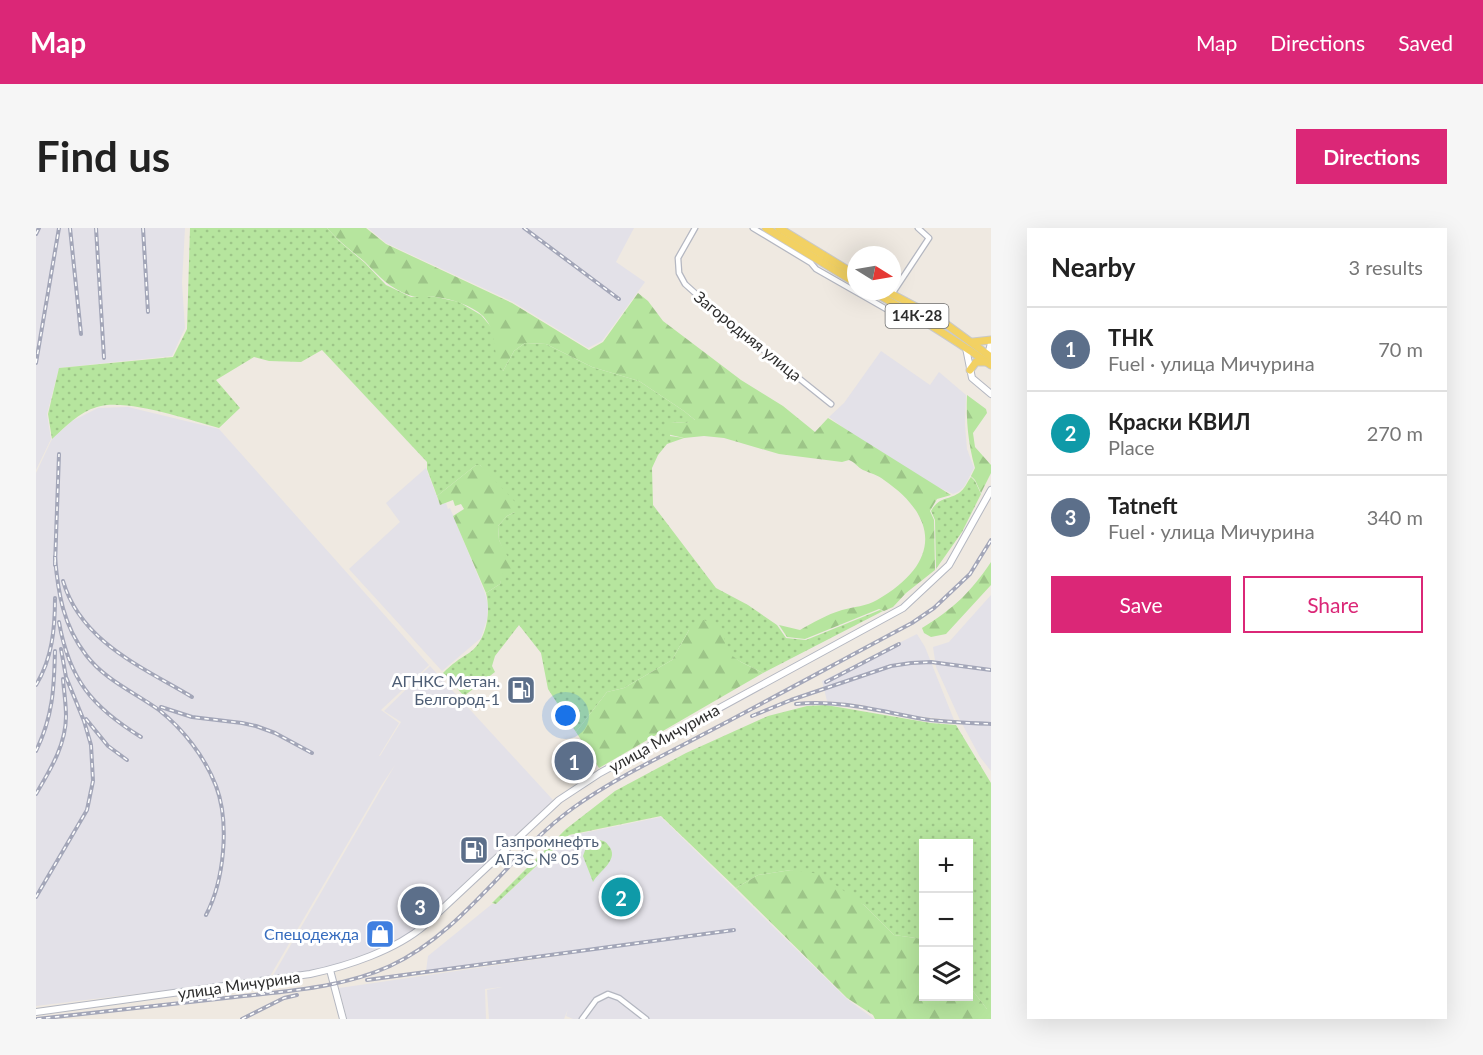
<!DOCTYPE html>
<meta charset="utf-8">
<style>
:root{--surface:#fff;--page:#f6f6f6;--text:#222;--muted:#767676;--line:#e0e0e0;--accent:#db2777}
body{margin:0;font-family:Lato,sans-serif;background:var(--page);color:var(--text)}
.controls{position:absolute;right:18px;bottom:18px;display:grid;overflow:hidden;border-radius:0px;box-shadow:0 6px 24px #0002}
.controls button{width:54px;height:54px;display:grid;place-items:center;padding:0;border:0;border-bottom:2px solid var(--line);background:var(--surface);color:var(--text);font:30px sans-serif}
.compass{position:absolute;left:811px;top:18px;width:54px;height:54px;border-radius:50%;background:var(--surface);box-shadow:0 6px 24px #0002;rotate:101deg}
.you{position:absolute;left:530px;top:488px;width:21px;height:21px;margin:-15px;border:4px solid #fff;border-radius:50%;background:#1a73e8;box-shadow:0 0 0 9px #1a73e833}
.badge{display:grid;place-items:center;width:39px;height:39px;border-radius:50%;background:var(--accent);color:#fff;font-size:20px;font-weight:700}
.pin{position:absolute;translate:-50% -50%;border:3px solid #fff;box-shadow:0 2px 6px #0006}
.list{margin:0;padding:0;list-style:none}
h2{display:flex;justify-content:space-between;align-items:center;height:78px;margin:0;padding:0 24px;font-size:26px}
h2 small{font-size:20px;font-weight:400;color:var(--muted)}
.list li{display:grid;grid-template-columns:39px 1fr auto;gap:18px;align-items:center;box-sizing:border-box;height:84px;padding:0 24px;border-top:2px solid var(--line)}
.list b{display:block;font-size:22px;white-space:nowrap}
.list p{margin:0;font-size:20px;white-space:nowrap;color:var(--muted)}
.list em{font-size:20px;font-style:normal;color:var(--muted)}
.actions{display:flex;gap:12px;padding:18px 24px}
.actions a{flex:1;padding:14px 0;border:2px solid var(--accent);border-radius:0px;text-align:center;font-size:21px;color:var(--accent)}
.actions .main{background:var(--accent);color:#fff}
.icon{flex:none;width:33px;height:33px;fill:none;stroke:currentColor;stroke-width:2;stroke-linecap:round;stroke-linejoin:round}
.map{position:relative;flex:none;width:955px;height:791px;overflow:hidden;border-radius:0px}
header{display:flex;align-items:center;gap:36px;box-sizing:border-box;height:84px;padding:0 30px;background:var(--accent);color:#fff}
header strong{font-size:28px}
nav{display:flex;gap:33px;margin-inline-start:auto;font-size:21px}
.intro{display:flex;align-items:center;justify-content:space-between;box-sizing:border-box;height:144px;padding:0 36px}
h1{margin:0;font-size:42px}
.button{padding:15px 27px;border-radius:0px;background:var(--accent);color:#fff;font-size:21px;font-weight:700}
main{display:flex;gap:36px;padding:0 36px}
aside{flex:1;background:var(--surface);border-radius:0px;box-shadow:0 6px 24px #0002}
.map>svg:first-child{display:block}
.industrial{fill:#e3e1e8}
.grass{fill:url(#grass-dots)}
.forest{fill:url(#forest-firs)}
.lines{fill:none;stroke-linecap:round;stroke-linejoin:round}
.street-casing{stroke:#b4b7c1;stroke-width:7}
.secondary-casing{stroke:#b4b7c1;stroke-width:8}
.primary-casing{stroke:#c9c9c9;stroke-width:9}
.street{stroke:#fff;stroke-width:4.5}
.secondary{stroke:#fff;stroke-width:6}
.primary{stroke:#f2d163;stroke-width:7}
.rail-casing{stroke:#a3a6b8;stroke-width:4}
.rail{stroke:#fff;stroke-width:1.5;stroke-dasharray:4.5;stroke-linecap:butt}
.labels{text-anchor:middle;stroke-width:6;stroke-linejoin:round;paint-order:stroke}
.shield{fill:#fff;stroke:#6d6d6d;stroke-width:1.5}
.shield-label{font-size:15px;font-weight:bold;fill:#2e2e2e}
.street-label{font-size:16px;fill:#2e2e2e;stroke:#fff}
.service-label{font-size:16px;fill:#4e5e75;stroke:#fff;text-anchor:end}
.shop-label{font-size:16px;fill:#366cbe;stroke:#fff;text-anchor:end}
</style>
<header>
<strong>Map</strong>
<nav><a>Map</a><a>Directions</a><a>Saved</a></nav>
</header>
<div class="intro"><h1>Find us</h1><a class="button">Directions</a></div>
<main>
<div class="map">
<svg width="955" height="791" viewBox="0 0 955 791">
<defs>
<pattern id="grass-dots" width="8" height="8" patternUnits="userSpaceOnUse" patternTransform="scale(1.5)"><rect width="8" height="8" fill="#b6e59e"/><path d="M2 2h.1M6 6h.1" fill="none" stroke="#9dc588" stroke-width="1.8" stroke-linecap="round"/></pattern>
<pattern id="forest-firs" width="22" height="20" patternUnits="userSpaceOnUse" patternTransform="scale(1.5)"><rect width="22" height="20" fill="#b6e59e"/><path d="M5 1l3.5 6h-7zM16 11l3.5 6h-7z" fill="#9dc588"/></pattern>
</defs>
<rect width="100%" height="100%" fill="#efe9e1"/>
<!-- industrial -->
<g class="industrial">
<polygon points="0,0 149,0 146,55 149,100 136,128 23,140 11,186 15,211 0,242"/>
<polygon points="332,0 598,0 580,34 609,54 566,113 552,120 477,74 350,15"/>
<polygon points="845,123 894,157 903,144 930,167 929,197 931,221 938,240 928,259 922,264 917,266 895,256 882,255 793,189 808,175"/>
<polygon points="92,179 183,201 393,437 345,482 363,495 343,528 344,528 365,494 348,483 394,438 517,572 375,705 344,721 295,738 235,751 359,537 345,558 233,750 0,778 0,245 16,211 36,193 62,180"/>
<polygon points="390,240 404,277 410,275 412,281 414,280 449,365 452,377 451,391 445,410 406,443 313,341 364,294 350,275"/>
<polygon points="955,367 955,543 944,529 924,492 900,439 897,419 913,414"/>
<polygon points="881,406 889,419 918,492 871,487 822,476 791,473 786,453"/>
<polygon points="625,589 811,771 838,791 537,791 530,788 532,781 528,791 453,791 451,762 466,759 449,761 450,791 311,791 303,760 537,726 537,723 390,743 392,728 456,676 460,676 533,608"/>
</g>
<!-- grass -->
<g class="grass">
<path d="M154,0H291L303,13L329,35L350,57L375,69H400L423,74L445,87L456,100L467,143L478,123L489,115L510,116L556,139L603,153L648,183L660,193L650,195L635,194L634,208L648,210L631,216L622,227L616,240L617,277L680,360L712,377L741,397L750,410L770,412L844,382L847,383L727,445L705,434L653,402L636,432L588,460L571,464L540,504L512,461L505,425L483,397L459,428L456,438L459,444L428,468L407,445C416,436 423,431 433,425C451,413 455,384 450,365L464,356L469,326L463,312L462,298L471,288L479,284L444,237H440L401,268L391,241V234L286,122L265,134L233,133L218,129L180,152L204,180L183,200C152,192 91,170 61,179C43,184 29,199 16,211L12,186L23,140L137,129L151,101Z"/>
<path d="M935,249L939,253L945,266L926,304L900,341L899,292L895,283C904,268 910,273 923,265C929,261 931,254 935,249Z"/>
<polygon points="790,477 895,495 920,497 955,555 955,781 951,781 933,758 932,616 888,616 887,711 858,707 828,677 755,642 722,647 700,660 625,588 533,607 460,676 456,675 530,601 579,563 650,525 732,488 771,478"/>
<path d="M559,612C564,612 569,612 572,617C585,631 563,643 557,654L547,628L551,617Z"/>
</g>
<!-- forest -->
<g class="forest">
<path d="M291,0H330L350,16L476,75L553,122L567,114L602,65L612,73L627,93L705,152L747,178L779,204L792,190L915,267L901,271L894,283L898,292L899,342L870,365L857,379L848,383L843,381L769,411L751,409L743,397L764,402C778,394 790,387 806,382C817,379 831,378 841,372C902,337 906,292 848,252C842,247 834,245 827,242C821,239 819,234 813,232L806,234L743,226L688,210L668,208L648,210L622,204L635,194L650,195L659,192L648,183L603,153L556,139L510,116L489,115L478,123L467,143C454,126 464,106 447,88C435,77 416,71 400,69C391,68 381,71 373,67C353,60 343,48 329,34C316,23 302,13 291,0Z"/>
<path d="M931,167L950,181L951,185L937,205L939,219L955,237V245L945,265L939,252L935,248L939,240C932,215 930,192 931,167Z"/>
<polygon points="440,237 444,237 481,276 479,284 471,288 462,298 463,312 478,341 467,345 464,356 450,365 417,288 428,281 425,276 419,278 417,272 404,277 401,268"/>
<path d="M955,334V357L910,406L895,409L888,405L886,400C917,381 935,364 955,334Z"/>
<polygon points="663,390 686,400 691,424 705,434 727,445 563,540 540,504 571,464 588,460 636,432 653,402"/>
<polygon points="755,642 784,646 828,677 858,707 887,711 888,768 932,768 933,758 951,781 955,781 955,791 839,791 837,787 811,770 700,660 722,647"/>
</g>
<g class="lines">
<!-- street casing -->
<g class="street-casing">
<g id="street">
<polyline points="659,0 642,30 643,45 649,56 679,83 795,176"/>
<polyline points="717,0 775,35 780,41 866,90"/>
<polyline points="856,66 893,10 882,0"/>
<polyline points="546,791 560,772 572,766 583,770 610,791"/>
</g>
</g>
<!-- secondary casing -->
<g class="secondary-casing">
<g id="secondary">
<polyline points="930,120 936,150 955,166"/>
<polyline points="955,128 953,123 955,115"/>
<polyline points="294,742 307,791"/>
<path d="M0,784L274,746C312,738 360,722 389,697L523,572L564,545L867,380L913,337L955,262"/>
</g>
</g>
<!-- primary casing -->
<g class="primary-casing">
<g id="primary">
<polyline points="730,0 820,55"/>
<polyline points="743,0 820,47"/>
<path d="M835,63C877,85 916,110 955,137"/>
<polyline points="850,63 903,91 955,129"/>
<polyline points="937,114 955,112"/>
<polyline points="934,142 940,134 949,134"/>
</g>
</g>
<!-- street -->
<use href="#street" class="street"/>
<!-- secondary -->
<use href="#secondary" class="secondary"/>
<!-- primary -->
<use href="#primary" class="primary"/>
<!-- rail casing -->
<g class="rail-casing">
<g id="rail">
<polyline points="34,0 45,106"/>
<polyline points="60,0 68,130"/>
<polyline points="107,0 112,84"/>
<polyline points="488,0 583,71"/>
<polyline points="0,6 3,0"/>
<polyline points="0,135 23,0"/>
<path d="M19,329C22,365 27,397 50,427C69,452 98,464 123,482C147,501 169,529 180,558C194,595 188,653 170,687"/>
<polyline points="19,337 23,226"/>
<path d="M27,353C45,414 106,439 156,469"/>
<path d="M23,394C33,451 56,479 105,509"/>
<polyline points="790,454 863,416"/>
<path d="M0,457C16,431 19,401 19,370"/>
<path d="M760,476C806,471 849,485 894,492C914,494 935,495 955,496"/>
<polyline points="125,479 156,489 206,495 220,498 239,505 276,525"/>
<polyline points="716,488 755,472 855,438 875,435 895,434 955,442"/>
<polyline points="50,491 72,518 91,532"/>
<path d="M0,523C17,488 18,461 19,423"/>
<path d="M0,566C14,542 30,517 30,488C30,476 28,463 27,451"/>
<polyline points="0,669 51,582 57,553 55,517 48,493 30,449 25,421"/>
<polyline points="331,752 698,702"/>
<path d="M1,791C67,784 133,776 199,769C250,763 306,760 354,738C429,703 472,627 537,580C577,551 623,530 666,507C737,470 806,432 876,395L898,380L934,346L955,312"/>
<polyline points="206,791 248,770 261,767"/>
</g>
</g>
<!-- rail -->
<use href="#rail" class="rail"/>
</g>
<!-- icons -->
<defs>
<g id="fuel-square" transform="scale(1.5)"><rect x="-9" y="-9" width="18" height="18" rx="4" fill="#5c6f8a" stroke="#fff"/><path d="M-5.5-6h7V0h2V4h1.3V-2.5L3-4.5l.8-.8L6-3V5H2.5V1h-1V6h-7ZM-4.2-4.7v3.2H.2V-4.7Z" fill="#fff"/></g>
<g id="shop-square" transform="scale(1.5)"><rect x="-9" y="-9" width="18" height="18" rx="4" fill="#3f7fe0" stroke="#fff"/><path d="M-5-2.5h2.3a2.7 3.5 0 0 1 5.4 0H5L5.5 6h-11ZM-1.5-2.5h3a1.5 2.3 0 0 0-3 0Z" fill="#fff"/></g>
</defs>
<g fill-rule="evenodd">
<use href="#fuel-square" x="485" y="462"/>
<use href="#fuel-square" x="438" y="622"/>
<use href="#shop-square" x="344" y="706"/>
</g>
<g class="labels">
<!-- shield labels -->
<rect class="shield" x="849.5" y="76" width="63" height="24" rx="4.5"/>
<g class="shield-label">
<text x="881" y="93">14К-28</text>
</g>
<!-- street labels -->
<g class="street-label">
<text transform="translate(712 108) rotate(39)" y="6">Загородняя улица</text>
<text transform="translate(628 510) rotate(-29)" y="6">улица Мичурина</text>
<text transform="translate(203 757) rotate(-8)" y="6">улица Мичурина</text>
</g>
<!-- service labels -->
<g class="service-label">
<text x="464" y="459">АГНКС Метан.<tspan x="464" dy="18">Белгород-1</tspan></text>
<text x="459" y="619" text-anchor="start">Газпромнефть<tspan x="459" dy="18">АГЗС № 05</tspan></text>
</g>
<!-- shop labels -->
<g class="shop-label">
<text x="323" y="712">Спецодежда</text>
</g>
</g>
</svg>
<div class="controls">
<button>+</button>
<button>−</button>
<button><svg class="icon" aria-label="layers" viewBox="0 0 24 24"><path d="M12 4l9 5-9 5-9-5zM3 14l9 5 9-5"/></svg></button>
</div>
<svg class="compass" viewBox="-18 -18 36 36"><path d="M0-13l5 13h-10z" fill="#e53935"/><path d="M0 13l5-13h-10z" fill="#767676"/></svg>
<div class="you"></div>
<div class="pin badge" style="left:538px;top:533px;background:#5c6f8a">1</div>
<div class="pin badge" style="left:585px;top:669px;background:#0f9aa8">2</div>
<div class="pin badge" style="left:384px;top:678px;background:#5c6f8a">3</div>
</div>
<aside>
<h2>Nearby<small>3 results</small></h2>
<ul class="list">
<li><span class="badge" style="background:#5c6f8a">1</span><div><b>ТНК</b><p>Fuel · улица Мичурина</p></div><em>70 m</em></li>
<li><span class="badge" style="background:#0f9aa8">2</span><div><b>Краски КВИЛ</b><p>Place</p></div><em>270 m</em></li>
<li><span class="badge" style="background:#5c6f8a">3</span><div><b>Tatneft</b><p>Fuel · улица Мичурина</p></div><em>340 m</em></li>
</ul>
<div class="actions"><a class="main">Save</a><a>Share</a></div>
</aside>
</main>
